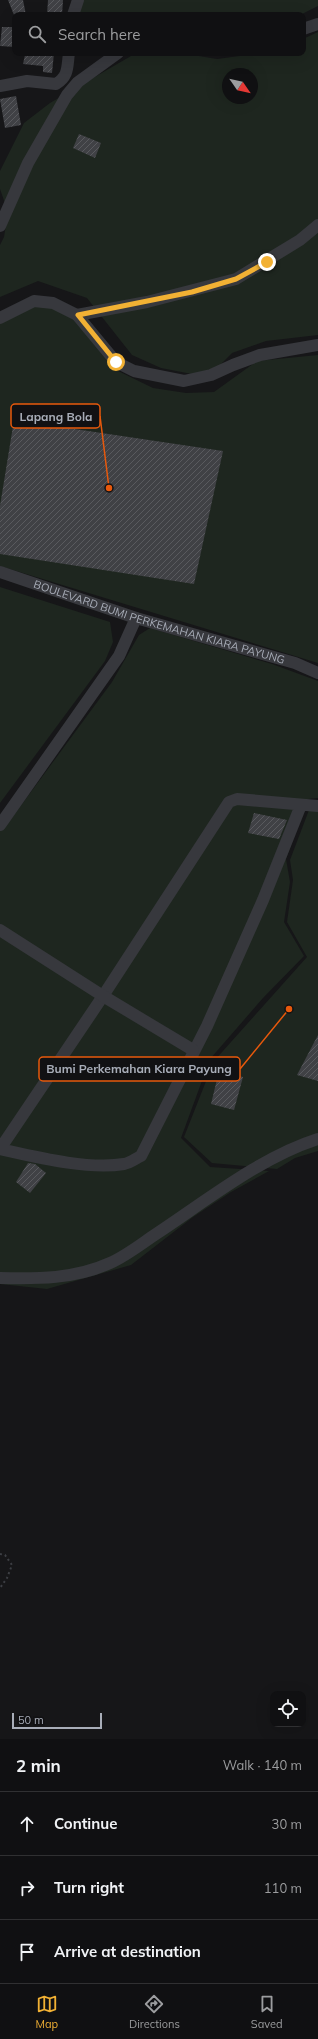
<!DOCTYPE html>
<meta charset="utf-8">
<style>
:root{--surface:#101012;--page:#1e1e20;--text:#f1f3f6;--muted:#9c9d9f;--line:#303032;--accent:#f2b134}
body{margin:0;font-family:Mulish,sans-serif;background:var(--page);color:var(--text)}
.controls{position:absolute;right:12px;bottom:12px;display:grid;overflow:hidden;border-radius:8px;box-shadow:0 4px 16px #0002}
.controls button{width:36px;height:36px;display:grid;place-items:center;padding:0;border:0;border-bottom:1px solid var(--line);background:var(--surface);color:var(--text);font:20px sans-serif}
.compass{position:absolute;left:222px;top:68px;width:36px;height:36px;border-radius:50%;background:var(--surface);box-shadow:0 4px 16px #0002;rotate:124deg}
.scale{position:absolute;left:12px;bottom:10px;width:90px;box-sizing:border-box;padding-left:4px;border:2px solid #a8adb8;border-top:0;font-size:11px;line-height:14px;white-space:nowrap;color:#a8adb8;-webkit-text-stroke:3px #111113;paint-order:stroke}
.stop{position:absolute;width:12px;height:12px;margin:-9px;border:3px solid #f2b134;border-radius:50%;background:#fff}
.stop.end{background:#f2b134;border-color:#fff;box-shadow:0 1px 4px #0008}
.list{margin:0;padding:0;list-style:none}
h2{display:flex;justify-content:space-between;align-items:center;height:52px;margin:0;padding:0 16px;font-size:17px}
h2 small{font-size:13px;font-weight:400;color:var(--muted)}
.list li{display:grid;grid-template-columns:26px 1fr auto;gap:12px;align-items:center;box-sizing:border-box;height:64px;padding:0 16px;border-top:1px solid var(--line)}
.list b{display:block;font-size:15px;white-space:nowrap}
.list em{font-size:13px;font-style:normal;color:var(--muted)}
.icon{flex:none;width:22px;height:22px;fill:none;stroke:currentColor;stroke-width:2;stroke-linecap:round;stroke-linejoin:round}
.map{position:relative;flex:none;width:318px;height:1739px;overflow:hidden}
.search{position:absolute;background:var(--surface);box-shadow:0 4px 16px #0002;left:12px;right:12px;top:12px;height:44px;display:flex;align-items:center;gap:10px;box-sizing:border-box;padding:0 14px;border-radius:8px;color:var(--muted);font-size:15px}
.sheet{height:244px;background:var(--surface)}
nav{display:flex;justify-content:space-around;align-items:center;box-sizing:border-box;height:56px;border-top:1px solid var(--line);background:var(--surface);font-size:11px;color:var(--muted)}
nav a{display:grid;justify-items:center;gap:2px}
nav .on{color:var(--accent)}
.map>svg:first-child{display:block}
.grass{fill:#1e261f;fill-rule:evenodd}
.building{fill:url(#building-hatch)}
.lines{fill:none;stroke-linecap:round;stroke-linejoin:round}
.path{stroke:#3d3f44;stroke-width:2;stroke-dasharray:2 3;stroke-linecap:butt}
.street{stroke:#37383d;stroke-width:12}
.route{stroke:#f2b134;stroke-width:5}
.labels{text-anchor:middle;stroke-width:3;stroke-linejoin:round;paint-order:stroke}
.street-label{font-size:11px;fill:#a8adb8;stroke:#111113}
.leader{fill:none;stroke:#e8590c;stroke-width:1.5}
.callout-dot{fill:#e8590c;stroke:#111113;stroke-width:1.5}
.callout{fill:#111113;stroke:#e8590c;stroke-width:1.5}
.callout-label{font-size:12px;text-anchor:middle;font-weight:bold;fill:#a8adb8}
</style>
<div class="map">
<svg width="318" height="1739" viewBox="0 0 318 1739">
<defs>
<pattern id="building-hatch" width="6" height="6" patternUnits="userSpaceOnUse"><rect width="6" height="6" fill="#404145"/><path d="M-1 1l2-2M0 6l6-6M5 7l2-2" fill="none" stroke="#595a5e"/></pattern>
</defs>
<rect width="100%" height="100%" fill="#161618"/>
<!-- grass -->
<g class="grass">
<polygon points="74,0 318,0 318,6 300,15 68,15"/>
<path d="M318,32V335L266,341L232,353L216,369L197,375L161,368L132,355L87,298L38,281L0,297V245L4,237L8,212L0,189V171L24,123L50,103L131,56L160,54L193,55L217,59L261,53H303V39ZM228,74H252V98H228Z"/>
<polygon points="35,303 74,314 116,370 153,388 186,393 214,392 257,361 318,355 318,663 0,566 0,322"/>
<polygon points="0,587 110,622 113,642 105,661 0,803"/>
<polygon points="150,628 272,664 318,681 318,798 308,799 286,859 290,882 284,922 304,956 263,998 210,1059 181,1138 210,1167 269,1171 231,1192 193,1217 131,1265 47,1289 0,1284 0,829 11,819 112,682 139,635"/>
<polygon points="318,809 318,1151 295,1158 277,1169 212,1163 184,1137 214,1061 307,957 287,922 293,880 290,860 309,810"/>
</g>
<!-- building -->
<g class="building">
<polygon points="8,0 23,0 26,15 14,15"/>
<polygon points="48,0 63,0 62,15 47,15"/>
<polygon points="2,27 15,27 15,47 0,46"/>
<polygon points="44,53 54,53 52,73 43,72 43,66 23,64 25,55 44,56"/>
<polygon points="16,96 21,125 5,128 0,99"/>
<polygon points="79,134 101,143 95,158 73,148"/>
<polygon points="14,420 223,451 194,584 0,554 0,506"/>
<polygon points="254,813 287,820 279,839 248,833"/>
<polygon points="318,1035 318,1081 297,1075"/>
<polygon points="219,1071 243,1077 234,1110 211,1104"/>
<polygon points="28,1163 35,1164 46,1173 30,1193 16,1182"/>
</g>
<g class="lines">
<!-- path -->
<polyline class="path" points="0,1554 5,1555 12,1565 7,1578 0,1588"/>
<!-- street -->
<g class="street">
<polyline points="73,15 78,0"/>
<polyline points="303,29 318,24"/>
<path d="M0,86L27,81L56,84C69,76 67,67 69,53"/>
<polyline points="0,226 28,163 67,95 78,82 118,53"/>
<polyline points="77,315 147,302 236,279 300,240 318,225"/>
<polyline points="0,318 34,301 53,303 77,315 116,362 134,371 184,381 211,375 233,365 260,355 318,345"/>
<path id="s1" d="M0,572L136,618L295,663L318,673"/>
<path d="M301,805L263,900L207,1026L141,1156C135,1159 130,1163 124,1164C88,1170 36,1157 0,1149L103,996L229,802L237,799L318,806"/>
<polyline points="0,825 119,656 136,618"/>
<polyline points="0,930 103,996 193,1050"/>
<path d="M0,1278C37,1279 75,1279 110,1263C126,1256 141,1244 156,1234C206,1201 261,1157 318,1139"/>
</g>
</g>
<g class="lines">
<!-- route -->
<polyline class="route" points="116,362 78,315 192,292 236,279 267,262"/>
</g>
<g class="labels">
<!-- street labels -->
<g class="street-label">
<text dy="4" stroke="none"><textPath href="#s1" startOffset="167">BOULEVARD BUMI PERKEMAHAN KIARA PAYUNG</textPath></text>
</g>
</g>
<!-- callouts -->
<path class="leader" d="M109 488L100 416M289 1009L240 1069"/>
<g class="callout-dot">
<circle cx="109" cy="488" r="4"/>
<circle cx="289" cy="1009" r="4"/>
</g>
<g class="callout">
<rect x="11" y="404" width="89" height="24" rx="4"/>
<rect x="39" y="1057" width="201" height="24" rx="4"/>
</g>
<g class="callout-label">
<text x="56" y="421">Lapang Bola</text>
<text x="139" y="1073">Bumi Perkemahan Kiara Payung</text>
</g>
</svg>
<div class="controls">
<button><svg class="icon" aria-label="locate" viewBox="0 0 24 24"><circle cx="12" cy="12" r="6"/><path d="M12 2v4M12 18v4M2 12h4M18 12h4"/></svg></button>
</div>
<svg class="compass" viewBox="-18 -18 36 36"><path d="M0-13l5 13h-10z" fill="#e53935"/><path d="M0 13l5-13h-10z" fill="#9c9d9f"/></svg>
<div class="scale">50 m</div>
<div class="stop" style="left:116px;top:362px"></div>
<div class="stop end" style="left:267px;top:262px"></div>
<div class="search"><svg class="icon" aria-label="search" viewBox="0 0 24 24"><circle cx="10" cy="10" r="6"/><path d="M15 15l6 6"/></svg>Search here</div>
</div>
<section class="sheet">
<h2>2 min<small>Walk · 140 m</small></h2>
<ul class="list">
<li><svg class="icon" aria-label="ahead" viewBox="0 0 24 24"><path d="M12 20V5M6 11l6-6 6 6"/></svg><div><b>Continue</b></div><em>30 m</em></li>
<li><svg class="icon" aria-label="right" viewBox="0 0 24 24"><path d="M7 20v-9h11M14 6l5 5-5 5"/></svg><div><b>Turn right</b></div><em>110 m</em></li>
<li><svg class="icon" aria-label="arrive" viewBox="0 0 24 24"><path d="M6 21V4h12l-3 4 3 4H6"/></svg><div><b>Arrive at destination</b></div></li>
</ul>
</section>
<nav>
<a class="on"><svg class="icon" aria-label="map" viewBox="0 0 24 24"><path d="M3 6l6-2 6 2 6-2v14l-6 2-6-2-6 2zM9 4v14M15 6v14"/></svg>Map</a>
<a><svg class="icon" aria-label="directions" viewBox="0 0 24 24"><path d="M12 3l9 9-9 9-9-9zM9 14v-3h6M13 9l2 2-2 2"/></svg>Directions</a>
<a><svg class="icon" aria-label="saved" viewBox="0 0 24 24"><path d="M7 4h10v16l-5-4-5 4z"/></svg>Saved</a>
</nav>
